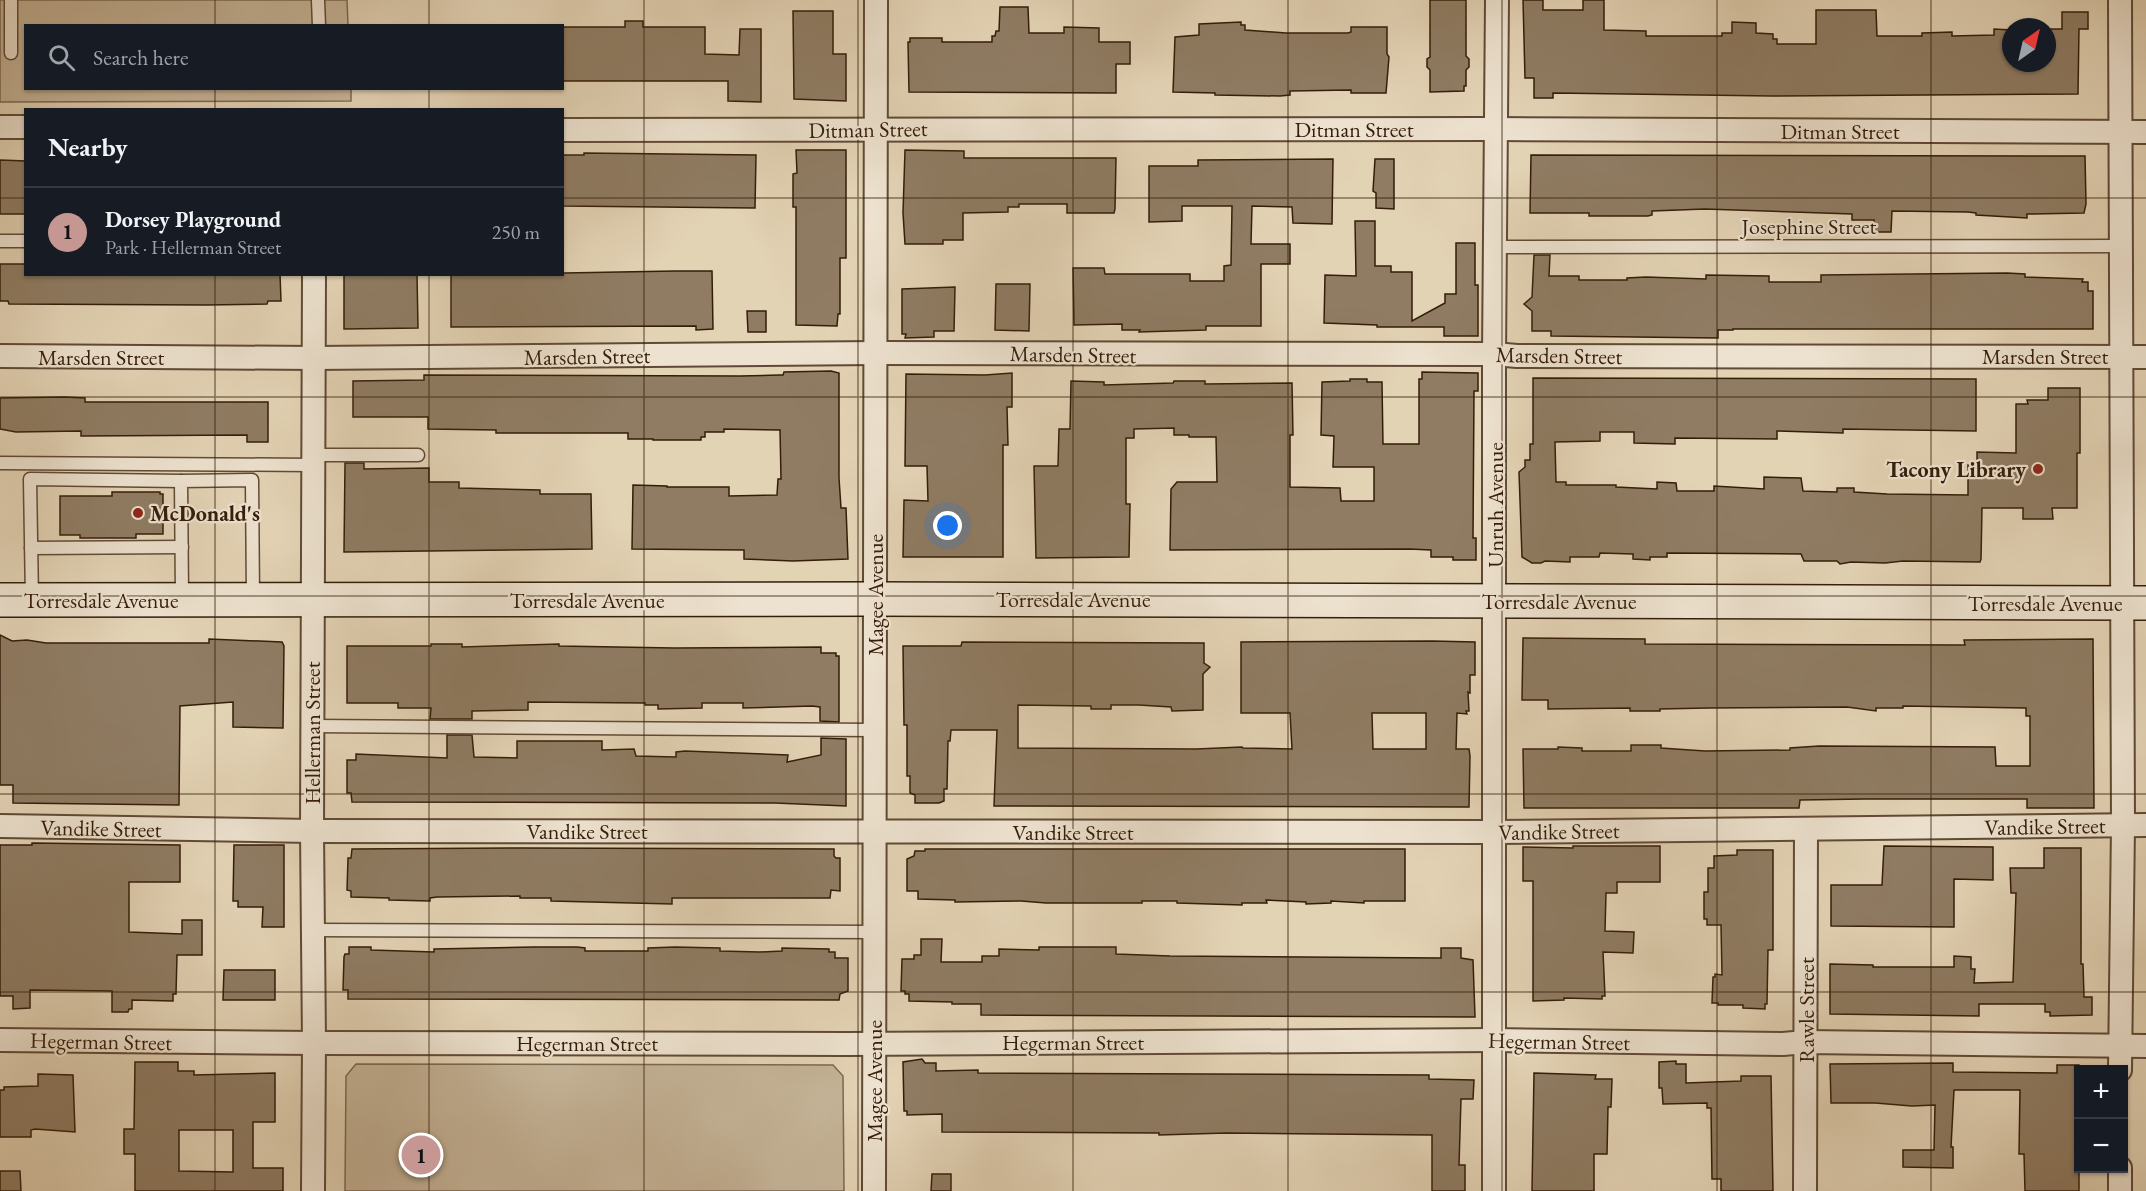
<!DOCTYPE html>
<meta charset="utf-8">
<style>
:root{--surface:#171b24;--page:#20242c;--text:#f1f3f6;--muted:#9ea1a6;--line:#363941;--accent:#c59692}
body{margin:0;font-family:"EB Garamond",serif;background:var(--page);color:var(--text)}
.controls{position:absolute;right:18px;bottom:18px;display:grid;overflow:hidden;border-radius:0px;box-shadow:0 2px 4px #0004}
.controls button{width:54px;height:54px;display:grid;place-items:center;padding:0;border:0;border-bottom:2px solid var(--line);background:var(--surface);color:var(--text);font:30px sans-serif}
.compass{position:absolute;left:2002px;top:18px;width:54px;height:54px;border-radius:50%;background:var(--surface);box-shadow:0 2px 4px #0004;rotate:34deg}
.you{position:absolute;left:948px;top:526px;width:21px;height:21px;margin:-15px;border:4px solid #fff;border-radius:50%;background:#1a73e8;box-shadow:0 0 0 9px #1a73e833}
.badge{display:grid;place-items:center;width:39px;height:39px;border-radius:50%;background:var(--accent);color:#111;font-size:20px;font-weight:700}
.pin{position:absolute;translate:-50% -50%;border:3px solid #fff;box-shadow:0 2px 6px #0006}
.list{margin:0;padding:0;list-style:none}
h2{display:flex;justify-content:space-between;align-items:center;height:78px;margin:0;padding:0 24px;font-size:26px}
h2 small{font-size:20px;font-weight:400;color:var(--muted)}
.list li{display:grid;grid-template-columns:39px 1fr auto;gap:18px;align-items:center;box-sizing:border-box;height:90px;padding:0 24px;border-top:2px solid var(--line)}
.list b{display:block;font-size:22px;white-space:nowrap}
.list p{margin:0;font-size:20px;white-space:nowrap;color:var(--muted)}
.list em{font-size:20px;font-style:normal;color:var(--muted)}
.icon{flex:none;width:33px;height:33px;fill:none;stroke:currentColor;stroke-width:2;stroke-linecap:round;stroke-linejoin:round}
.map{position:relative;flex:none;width:2146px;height:1191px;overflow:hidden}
.search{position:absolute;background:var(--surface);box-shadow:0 2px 4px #0004;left:24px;top:24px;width:540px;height:66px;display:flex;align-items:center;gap:15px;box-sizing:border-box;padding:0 21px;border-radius:0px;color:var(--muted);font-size:22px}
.panel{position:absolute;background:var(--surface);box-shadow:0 2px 4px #0004;left:24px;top:108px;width:540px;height:168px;border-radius:0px}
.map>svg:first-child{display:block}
.green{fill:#c5b498;stroke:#7d6851;stroke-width:1.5}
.building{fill:#8f7c63;stroke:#351d0a;stroke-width:1.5;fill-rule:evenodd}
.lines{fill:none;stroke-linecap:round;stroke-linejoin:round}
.lane-casing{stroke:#604a35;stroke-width:15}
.street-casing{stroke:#604a35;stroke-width:26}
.secondary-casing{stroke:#351d0a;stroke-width:36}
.lane{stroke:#ede2cf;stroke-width:12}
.street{stroke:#ede2cf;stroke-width:22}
.secondary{stroke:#ede2cf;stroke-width:33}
.grid{fill:none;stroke:#351d0a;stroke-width:1.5;stroke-opacity:0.55}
.poi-dot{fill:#8f2418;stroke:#ede2cf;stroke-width:2}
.labels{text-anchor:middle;stroke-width:4.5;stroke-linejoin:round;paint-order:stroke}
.street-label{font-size:22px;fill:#351d0a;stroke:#ede2cf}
.poi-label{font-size:22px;font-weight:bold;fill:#351d0a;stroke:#ede2cf;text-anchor:end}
</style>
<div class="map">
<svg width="2146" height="1191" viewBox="0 0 2146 1191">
<rect width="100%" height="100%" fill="#e3d3b5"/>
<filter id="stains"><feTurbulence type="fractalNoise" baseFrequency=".00333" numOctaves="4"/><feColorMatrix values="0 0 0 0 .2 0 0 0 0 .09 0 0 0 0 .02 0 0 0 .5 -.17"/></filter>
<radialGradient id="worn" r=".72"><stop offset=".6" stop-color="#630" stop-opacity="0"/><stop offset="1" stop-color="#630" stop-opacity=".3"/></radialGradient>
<!-- green -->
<g class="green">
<polygon points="0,0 347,0 348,25 26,26 26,88 351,88 351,101 0,102"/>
<polygon points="356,1064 833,1065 843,1076 844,1191 345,1191 346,1076"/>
</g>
<!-- building -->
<g class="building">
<polygon points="1430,0 1466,0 1466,56 1469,59 1469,67 1466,70 1466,86 1464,86 1464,91 1430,92 1430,70 1427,67 1427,59 1430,57"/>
<polygon points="1523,0 1543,0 1543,10 1583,10 1583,0 1604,0 1604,30 1646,31 1646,36 1722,36 1722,33 1732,33 1732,22 1756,23 1756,33 1773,34 1773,39 1777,39 1777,44 1816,44 1816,10 1876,10 1877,36 1922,36 1922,33 1952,32 1952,36 1994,35 1994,29 2011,30 2011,63 2047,63 2047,29 2062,29 2062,12 2088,12 2088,29 2079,29 2078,94 1772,96 1553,93 1553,98 1534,98 1534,78 1525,78"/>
<polygon points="1000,7 1028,7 1029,33 1064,33 1064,27 1099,28 1099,42 1130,42 1130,64 1116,64 1116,93 909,92 908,42 910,42 910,38 942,38 942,42 992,42 992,36 995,36 996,31 999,31"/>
<polygon points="793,11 833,11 833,54 846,54 846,101 794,99"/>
<polygon points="625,21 643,21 643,27 705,27 705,54 739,55 740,29 761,29 761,102 728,101 728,81 562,81 562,27 625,27"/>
<polygon points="1241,22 1241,25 1245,25 1245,30 1286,33 1348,33 1351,32 1351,27 1387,27 1387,54 1389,57 1386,93 1351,93 1351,90 1290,91 1290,95 1280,96 1215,95 1215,93 1173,92 1175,37 1199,35 1199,24"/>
<polygon points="796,150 846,150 846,258 840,258 840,314 838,314 837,326 796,325 796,207 793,207 793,174 797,173"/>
<polygon points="905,150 964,151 964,158 1116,158 1115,209 1114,213 1067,213 1067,204 1019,204 1019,207 1008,207 1008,212 963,213 963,240 943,240 943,244 905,244 903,213"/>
<polygon points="584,153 756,155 755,208 562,206 562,155 584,155"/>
<polygon points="1531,155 2085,156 2086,204 2084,213 2027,214 2027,218 1976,215 1976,213 1968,212 1892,211 1891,232 1873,232 1874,220 1852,220 1852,214 1705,209 1652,211 1652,215 1648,216 1589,216 1589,213 1530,213"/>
<polygon points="1333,159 1332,224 1293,223 1292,207 1252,206 1251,244 1290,244 1290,264 1261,264 1261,326 1206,326 1206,330 1139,332 1140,330 1122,330 1122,324 1074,325 1073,268 1104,268 1105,274 1190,274 1190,281 1224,281 1224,266 1231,265 1232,206 1182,206 1182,221 1149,222 1149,166 1198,166 1198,160"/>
<polygon points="1375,159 1394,159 1394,209 1376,208 1376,193 1373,191"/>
<polygon points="0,160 26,161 26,214 0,214"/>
<polygon points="1355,221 1375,221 1375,266 1391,266 1391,272 1412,272 1412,321 1445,303 1445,294 1456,294 1456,243 1475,243 1475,285 1478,285 1478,336 1444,336 1444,327 1377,327 1377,325 1324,323 1325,275 1356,276"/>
<polygon points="1534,255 1550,255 1549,276 1579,276 1579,280 1627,280 1627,278 1646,277 1706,279 1706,275 1769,276 1769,282 1821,282 1821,275 2007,273 2025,274 2025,277 2083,279 2082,282 2088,282 2088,291 2093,291 2093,329 1733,329 1733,330 1718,330 1718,338 1551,336 1551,331 1532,331 1532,311 1524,304 1532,297"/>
<polygon points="0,264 26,264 26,274 280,274 281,301 268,301 267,304 207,305 9,304 8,301 0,301"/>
<polygon points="675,271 712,271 713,329 696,330 696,326 451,327 451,275"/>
<polygon points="344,274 417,274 418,328 344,329"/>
<polygon points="996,284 1030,284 1029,331 995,330"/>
<polygon points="955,287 954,331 934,331 934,337 905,338 906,334 902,334 902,289"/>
<polygon points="747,311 766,311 766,332 748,332"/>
<polygon points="831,371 839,373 839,478 841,508 846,508 848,559 793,561 744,559 744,550 632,549 633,485 667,486 667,487 729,487 729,496 777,495 778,479 781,479 780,430 724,429 724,432 705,432 705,437 701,437 701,440 653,440 653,439 628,439 628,433 496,433 496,430 428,429 428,417 353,417 353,381 424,380 424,375 740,376 779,375 783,375 784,372"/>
<polygon points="1422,372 1478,373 1478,391 1474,391 1473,538 1476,538 1476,560 1453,560 1453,557 1431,557 1431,550 1409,549 1170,550 1171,489 1177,482 1217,482 1216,437 1189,437 1189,435 1174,435 1174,428 1134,429 1134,438 1126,438 1126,504 1130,504 1129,557 1036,558 1034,466 1058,466 1059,429 1070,429 1071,381 1104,382 1104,385 1173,383 1174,381 1205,381 1205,384 1292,383 1293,435 1290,435 1290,487 1340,488 1341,501 1374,501 1374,467 1333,467 1334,436 1321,435 1322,382 1350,381 1350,379 1367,379 1367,382 1382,382 1383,444 1419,444 1419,379 1422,379"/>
<polygon points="1012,373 1012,407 1007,407 1008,445 1003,445 1003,557 903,557 904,500 928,501 927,466 905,466 906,374 985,375"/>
<polygon points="1533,378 1976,379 1976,431 1843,429 1843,433 1777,431 1777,439 1675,438 1675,444 1634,443 1634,432 1600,432 1600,441 1555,442 1556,482 1566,482 1566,485 1616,485 1616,487 1657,489 1657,482 1676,483 1677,491 1714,491 1714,486 1764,489 1764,477 1801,478 1803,491 1837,492 1837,488 1854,488 1854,492 1887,494 1968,495 1968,465 1977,465 1977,452 2016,453 2016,404 2028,404 2027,400 2048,400 2048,388 2080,388 2080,453 2077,453 2077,508 2052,508 2053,519 2023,519 2023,508 1982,508 1981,559 1980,562 1903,561 1885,563 1851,562 1840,564 1837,561 1804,561 1801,554 1667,553 1667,557 1650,557 1650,560 1633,559 1633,554 1600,553 1599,557 1570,557 1570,562 1545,561 1541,563 1532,563 1522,557 1519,472 1525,467 1525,460 1530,460 1530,444 1533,444"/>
<polygon points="64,397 85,398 85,402 268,402 268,442 247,442 247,435 81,436 81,431 16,432 0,429 0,398"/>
<polygon points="345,463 364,463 364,469 429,468 429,482 459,482 459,488 540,490 540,494 591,494 592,549 344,552"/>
<polygon points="112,492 160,492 160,494 163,494 163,534 136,534 136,538 80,538 80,535 60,535 60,496 112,496"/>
<polygon points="0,635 12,641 27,640 46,643 209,643 209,639 282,642 284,646 283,728 233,727 233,702 180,706 179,805 13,803 13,785 0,785"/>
<polygon points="1523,638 1645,639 1645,644 1965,645 1964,640 2093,639 2094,808 2027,808 2027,799 1865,799 1800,800 1799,808 1524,808 1523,749 1558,749 1558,747 1582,748 1582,751 1631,751 1631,745 1661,745 1661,748 1705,751 1790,750 1790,748 1819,746 1995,747 1996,766 2030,766 2030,716 2026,716 2026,708 1903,706 1903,708 1876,708 1876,711 1847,707 1708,708 1660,709 1660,711 1630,711 1630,708 1548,709 1548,700 1522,700"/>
<path d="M1432,641L1475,642V675H1470V693L1468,692L1469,711H1466L1467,714L1457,713L1456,749H1469L1470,756L1469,807L994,806L997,730H951L950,741H948L947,789H944V801L939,803H915V795L910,793V776H907V725H904L903,646H961L962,642L1204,643V663L1210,667L1203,674V710L1172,711L1171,707L1139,705H1111V709H1091V706L1018,705V748L1196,749L1242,747L1243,748L1292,749L1290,713H1241V642ZM1372,713H1426V749H1373Z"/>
<polygon points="431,644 462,644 462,647 559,644 559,646 675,648 821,647 821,653 836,653 836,656 839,656 839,722 820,721 820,707 812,706 743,708 743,703 702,703 702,708 658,709 658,705 645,705 645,703 528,702 528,710 472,711 472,719 430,719 431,708 398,708 398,703 347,703 347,646 431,646"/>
<polygon points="447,735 472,735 474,757 517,758 517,741 602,741 602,750 634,749 636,756 676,757 676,752 685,751 788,755 787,762 821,755 821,738 846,739 846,806 775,803 352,802 351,793 347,793 347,760 356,760 356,754 447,758"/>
<polygon points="32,843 180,845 180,882 129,882 129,932 182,934 182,920 202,920 202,955 177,955 176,994 173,994 173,1001 132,1000 132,1009 129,1009 128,1012 112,1012 112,991 30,990 30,1008 13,1009 13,996 0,996 0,845 32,845"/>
<polygon points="234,845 284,845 284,927 262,927 263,907 238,907 238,901 233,901"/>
<polygon points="1573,846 1660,846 1660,882 1617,882 1617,893 1606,893 1605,931 1634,932 1633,953 1603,952 1605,996 1602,996 1602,999 1564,998 1564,1000 1533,1001 1533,881 1523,881 1523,847 1573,848"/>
<polygon points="1884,846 1993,847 1993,880 1954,879 1954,927 1831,926 1831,885 1882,885"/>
<polygon points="522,848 834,849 834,856 836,858 840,858 840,891 831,890 830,898 672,898 672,904 551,901 551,898 520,898 520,896 437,897 430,898 430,901 389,900 389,898 351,897 351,891 347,890 348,858 351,858 352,849"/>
<polygon points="2044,848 2081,848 2081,964 2083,964 2084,997 2092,997 2092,1015 2050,1016 2050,1012 2045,1012 2045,1004 1979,1004 1979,1016 1830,1014 1830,964 1873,965 1873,967 1954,967 1954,956 1971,957 1971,969 1975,969 1974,983 2013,982 2016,893 2011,893 2010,868 2044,868"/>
<polygon points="925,849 1405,849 1405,901 1364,901 1364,903 1331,901 1331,903 1306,904 1306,902 1266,900 1267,903 1242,903 1242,905 1177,903 1177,901 1142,901 1142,903 1046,903 1021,901 955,902 955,900 918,899 918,891 907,891 907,859 914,856 915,851 925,851"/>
<polygon points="1737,850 1773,850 1773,950 1768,950 1767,1004 1765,1004 1765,1009 1743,1008 1743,1005 1718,1005 1718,1003 1712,1003 1713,977 1715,977 1715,974 1722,975 1721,925 1707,925 1707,919 1704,919 1704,892 1708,892 1708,868 1714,868 1714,856 1737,855"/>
<polygon points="921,939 942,939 941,962 982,962 982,956 999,956 999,949 1039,950 1039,947 1116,947 1116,954 1170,956 1441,958 1441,948 1461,948 1461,958 1473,960 1475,1017 981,1015 981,1004 952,1004 952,1002 909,1001 909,994 905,994 905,991 901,991 902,959 914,959 914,955 921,955"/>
<polygon points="349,947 371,947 371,950 434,952 434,949 533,947 577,947 585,948 585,951 648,951 648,948 675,947 720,948 720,951 760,952 782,951 782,948 829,949 829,952 835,952 835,958 848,958 848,991 840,994 839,1000 348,999 348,990 343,990 344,957 345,954 349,954"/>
<polygon points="224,970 275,970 275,1000 223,1000"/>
<polygon points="922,1059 925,1063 936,1063 936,1071 978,1070 978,1073 1429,1075 1429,1079 1474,1080 1473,1099 1461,1099 1459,1165 1465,1165 1465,1191 1432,1191 1432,1135 1227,1133 1159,1135 1159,1133 942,1132 942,1114 907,1115 907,1111 904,1111 903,1062"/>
<polygon points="1676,1061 1676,1064 1686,1064 1686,1083 1741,1081 1741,1076 1771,1076 1773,1191 1721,1191 1721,1179 1712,1179 1711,1108 1707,1108 1707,1103 1663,1104 1662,1088 1659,1088 1659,1062"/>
<path d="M135,1062H178V1071H194V1075L275,1073V1122H253V1168H283V1191H135V1154H124V1129H134ZM179,1130H233V1172L179,1171Z"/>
<polygon points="1953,1063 1953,1072 2057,1073 2057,1065 2079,1065 2079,1191 2025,1191 2024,1154 2019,1154 2020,1090 1954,1090 1951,1147 1953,1147 1953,1168 1903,1167 1903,1150 1934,1150 1935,1105 1912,1106 1875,1103 1831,1103 1830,1064"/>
<polygon points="1534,1073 1596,1075 1595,1079 1612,1079 1611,1107 1608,1107 1607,1154 1594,1154 1594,1191 1532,1191"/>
<polygon points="38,1074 73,1075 75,1132 35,1129 31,1130 31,1137 0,1137 0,1090 4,1090 4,1087 38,1086"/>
<polygon points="0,1171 20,1171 21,1191 0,1191"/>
<polygon points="932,1174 951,1174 951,1191 931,1191"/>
</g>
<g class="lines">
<!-- lane casing -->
<g class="lane-casing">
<g id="lane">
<polyline points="11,0 11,53"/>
<polyline points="318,0 319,26"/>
<polyline points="0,241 26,241"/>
<polyline points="1496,247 2121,246"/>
<polyline points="314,455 418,455"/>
<polyline points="0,463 314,465"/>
<polyline points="31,548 182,547"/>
<polyline points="182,597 181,481 252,480 253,599"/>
<polyline points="32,600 30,479 181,481"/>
<polyline points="312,726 875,730"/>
<polyline points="313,930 875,932"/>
</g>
</g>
<!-- street casing -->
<g class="street-casing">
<g id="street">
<polyline points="2120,0 2123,825 2120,1070"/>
<polyline points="0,127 26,127"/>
<polyline points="562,130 1496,129 2146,132"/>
<polyline points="0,356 315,358 876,353 1494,354 1517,356 2146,357"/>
<polyline points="0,826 312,831 1495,832 2146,825"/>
<polyline points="0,1040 314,1043 846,1044 1494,1040 1783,1044 1805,1042 2146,1046"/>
<polyline points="313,1191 314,1043 312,831 314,274"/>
<polyline points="874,1191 876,0"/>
<polyline points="1494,1191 1494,354 1497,0"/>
<polyline points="1805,1191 1806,829"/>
<polyline points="2120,1191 2120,1168"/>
</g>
</g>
<!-- secondary casing -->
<g class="secondary-casing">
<polyline id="secondary" points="0,600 875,599 2146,603"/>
</g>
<!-- lane -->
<use href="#lane" class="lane"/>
<!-- street -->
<use href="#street" class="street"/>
<!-- secondary -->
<use href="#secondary" class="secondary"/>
</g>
<!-- grid -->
<path class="grid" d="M215,0V26M429,0V26M644,0V1191M858,0V1191M1073,0V1191M1288,0V1191M1502,0V1191M1717,0V1191M1931,0V1191M215,88V110M429,88V110M0,198H26M562,198H2146M215,274V1191M429,274V1191M0,397H2146M0,596H2146M0,794H2146M0,992H2146"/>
<!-- markers -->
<g class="poi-dot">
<circle cx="2038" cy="469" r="6"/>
<circle cx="138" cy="513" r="6"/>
</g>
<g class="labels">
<!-- street labels -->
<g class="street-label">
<text transform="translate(868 129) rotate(-1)" y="8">Ditman Street</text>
<text x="1354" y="137">Ditman Street</text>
<text x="1840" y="139">Ditman Street</text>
<text x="1809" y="234">Josephine Street</text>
<text transform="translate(1073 354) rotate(1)" y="8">Marsden Street</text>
<text transform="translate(1559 355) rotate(1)" y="8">Marsden Street</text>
<text transform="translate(587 356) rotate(-1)" y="8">Marsden Street</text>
<text x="2045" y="364">Marsden Street</text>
<text x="101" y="365">Marsden Street</text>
<text transform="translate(1495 505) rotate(-90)" y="8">Unruh Avenue</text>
<text transform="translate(875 595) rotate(-90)" y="8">Magee Avenue</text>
<text x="1073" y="607">Torresdale Avenue</text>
<text x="101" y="608">Torresdale Avenue</text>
<text x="587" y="608">Torresdale Avenue</text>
<text x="1559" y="609">Torresdale Avenue</text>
<text x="2045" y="611">Torresdale Avenue</text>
<text transform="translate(312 733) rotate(-90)" y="8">Hellerman Street</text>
<text transform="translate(2045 826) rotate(-1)" y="8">Vandike Street</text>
<text transform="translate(101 828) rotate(1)" y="8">Vandike Street</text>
<text x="587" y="839">Vandike Street</text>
<text transform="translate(1559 831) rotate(-1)" y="8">Vandike Street</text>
<text x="1073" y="840">Vandike Street</text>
<text transform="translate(1806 1010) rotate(-90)" y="8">Rawle Street</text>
<text transform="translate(101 1041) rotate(1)" y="8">Hegerman Street</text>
<text transform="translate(1559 1041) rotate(1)" y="8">Hegerman Street</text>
<text x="1073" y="1050">Hegerman Street</text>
<text x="587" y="1051">Hegerman Street</text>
<text transform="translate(874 1081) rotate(-90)" y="8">Magee Avenue</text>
</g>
<!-- poi labels -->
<g class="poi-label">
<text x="2026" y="477">Tacony Library</text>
<text x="150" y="521" text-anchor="start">McDonald's</text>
</g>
</g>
<rect width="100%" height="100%" filter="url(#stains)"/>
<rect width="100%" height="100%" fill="url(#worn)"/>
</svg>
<div class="controls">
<button>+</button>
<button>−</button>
</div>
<svg class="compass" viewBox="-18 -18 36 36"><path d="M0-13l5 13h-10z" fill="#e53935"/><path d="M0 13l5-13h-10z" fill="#9ea1a6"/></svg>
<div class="you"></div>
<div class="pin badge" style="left:421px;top:1155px">1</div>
<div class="search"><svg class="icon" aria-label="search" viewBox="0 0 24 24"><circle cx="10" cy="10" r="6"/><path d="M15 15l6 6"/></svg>Search here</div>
<section class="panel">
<h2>Nearby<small></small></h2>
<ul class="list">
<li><span class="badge">1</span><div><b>Dorsey Playground</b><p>Park · Hellerman Street</p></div><em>250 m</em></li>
</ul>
</section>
</div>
